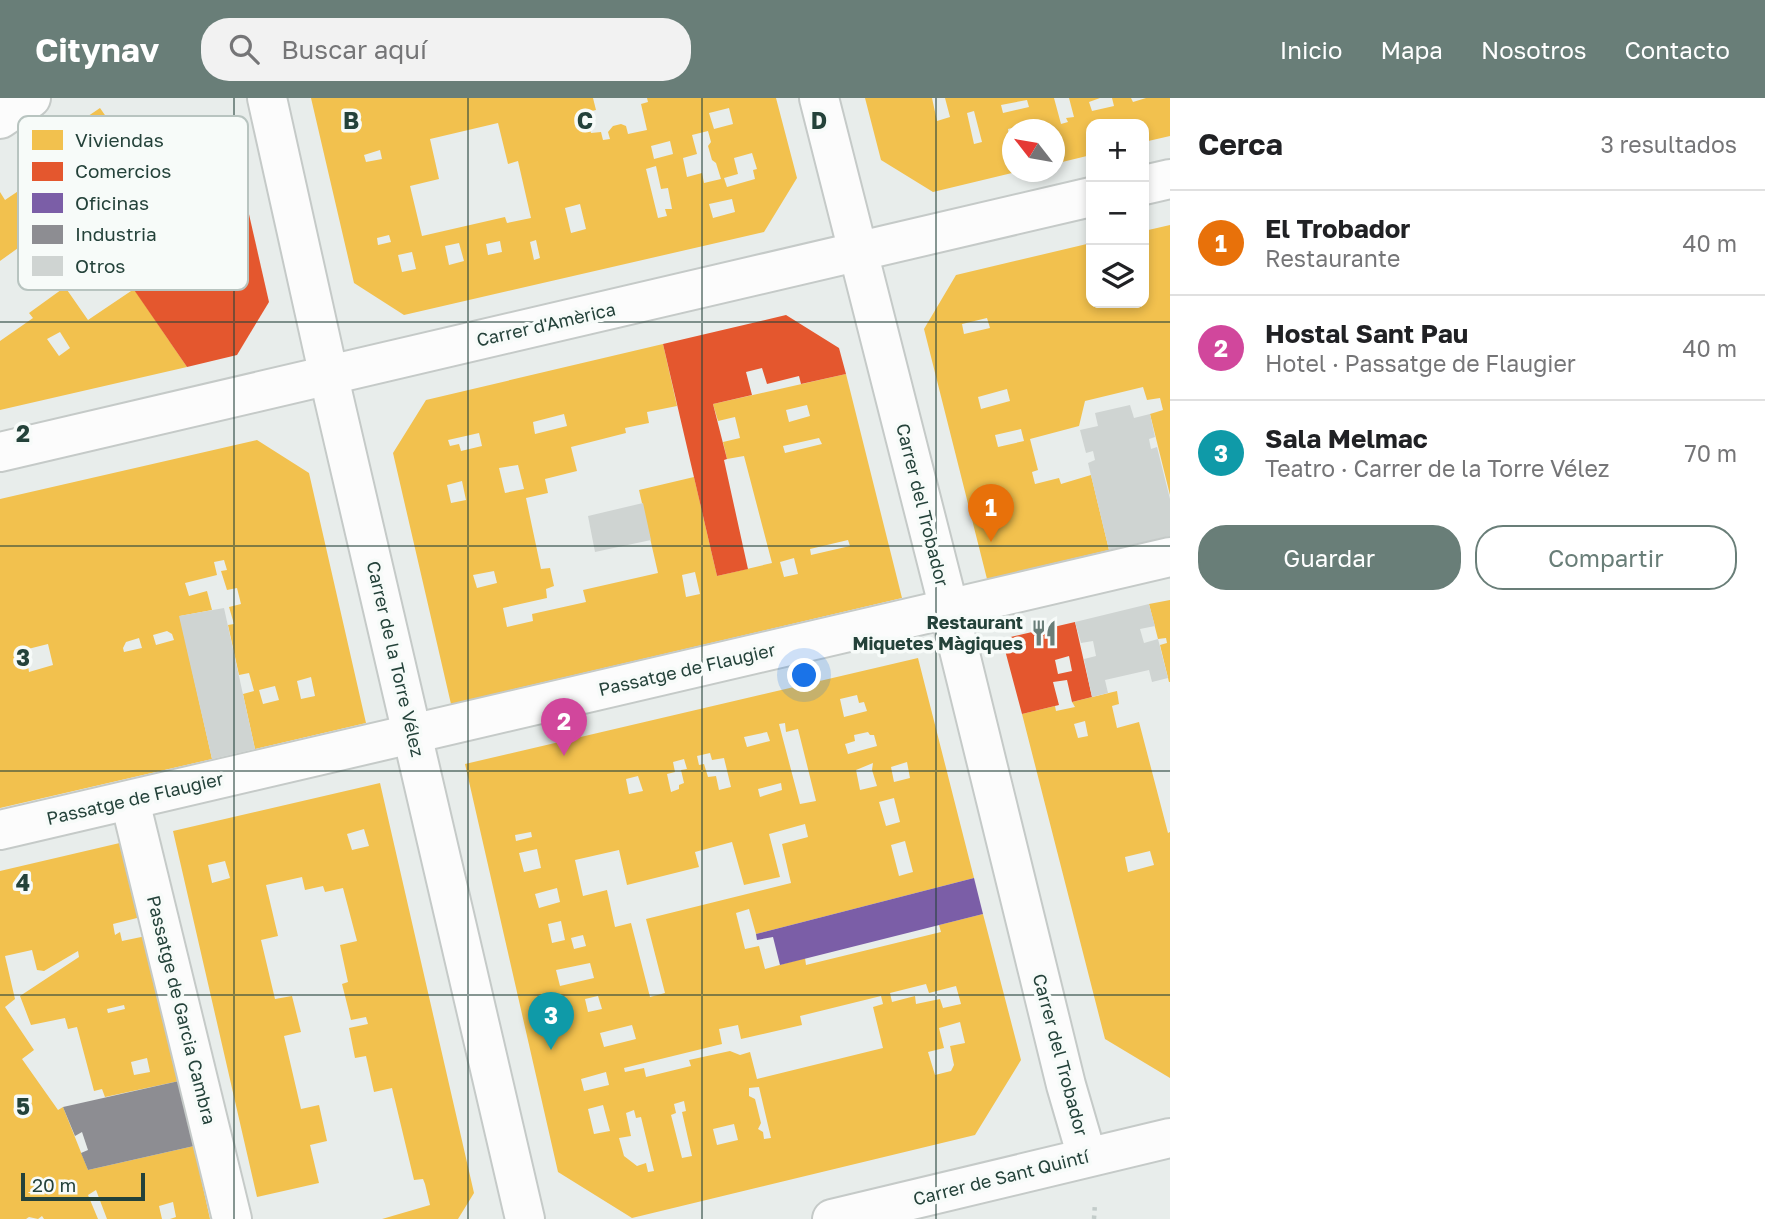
<!DOCTYPE html>
<html lang="es">
<meta charset="utf-8">
<style>
:root{--surface:#fff;--page:#f2f2f2;--text:#202124;--muted:#757577;--line:#e0e0e0;--accent:#697e78}
body{margin:0;font-family:"Golos Text",sans-serif;background:var(--page);color:var(--text)}
.controls{position:absolute;right:21px;top:21px;display:grid;overflow:hidden;border-radius:14px;box-shadow:0 4px 10px #0003}
.controls button{width:63px;height:63px;display:grid;place-items:center;padding:0;border:0;border-bottom:2px solid var(--line);background:var(--surface);color:var(--text);font:35px sans-serif}
.compass{position:absolute;left:1002px;top:21px;width:63px;height:63px;border-radius:50%;background:var(--surface);box-shadow:0 4px 10px #0003;rotate:301deg}
.scale{position:absolute;left:21px;bottom:18px;width:124px;box-sizing:border-box;padding-left:7px;border:4px solid #24423a;border-top:0;font-size:19px;line-height:24px;white-space:nowrap;color:#24423a;-webkit-text-stroke:5px #f7fbf9;paint-order:stroke}
.you{position:absolute;left:805px;top:578px;width:24px;height:24px;margin:-18px;border:5px solid #fff;border-radius:50%;background:#1a73e8;box-shadow:0 0 0 10px #1a73e833}
.badge{display:grid;place-items:center;width:46px;height:46px;border-radius:50%;background:var(--accent);color:#fff;font-size:23px;font-weight:700}
.pin{position:absolute;translate:-50% -58px;filter:drop-shadow(0 2px 4px #0008)}
.pin::after{content:'';position:absolute;top:37px;width:24px;height:21px;background:inherit;clip-path:polygon(0 0,100% 0,50% 100%)}
.list{margin:0;padding:0;list-style:none}
h2{display:flex;justify-content:space-between;align-items:center;height:91px;margin:0;padding:0 28px;font-size:30px}
h2 small{font-size:23px;font-weight:400;color:var(--muted)}
.list li{display:grid;grid-template-columns:46px 1fr auto;gap:21px;align-items:center;box-sizing:border-box;height:105px;padding:0 28px;border-top:2px solid var(--line)}
.list b{display:block;font-size:26px;white-space:nowrap}
.list p{margin:0;font-size:23px;white-space:nowrap;color:var(--muted)}
.list em{font-size:23px;font-style:normal;color:var(--muted)}
.actions{display:flex;gap:14px;padding:21px 28px}
.actions a{flex:1;padding:16px 0;border:2px solid var(--accent);border-radius:28px;text-align:center;font-size:24px;color:var(--accent)}
.actions .main{background:var(--accent);color:#fff}
.icon{flex:none;width:38px;height:38px;fill:none;stroke:currentColor;stroke-width:2;stroke-linecap:round;stroke-linejoin:round}
.map{position:relative;flex:none;width:1170px;height:1121px;overflow:hidden}
header{display:flex;align-items:center;gap:42px;box-sizing:border-box;height:98px;padding:0 35px;background:var(--accent);color:#fff}
header strong{font-size:33px}
nav{display:flex;gap:38px;margin-inline-start:auto;font-size:24px}
.search{width:490px;height:63px;background:var(--page);display:flex;align-items:center;gap:18px;box-sizing:border-box;padding:0 24px;border-radius:28px;color:var(--muted);font-size:26px}
main{display:flex}
aside{flex:1;background:var(--surface)}
.map>svg:first-child{display:block}
.homes{fill:#f2c14e;fill-rule:evenodd}
.shops{fill:#e4572e;fill-rule:evenodd}
.offices{fill:#7b5ea7}
.industry{fill:#8d8d92}
.building{fill:#cfd4d2}
.lines{fill:none;stroke-linecap:round;stroke-linejoin:round}
.minor-casing{stroke:#c5cac8;stroke-width:42}
.path{stroke:#c3ccca;stroke-width:4.5;stroke-dasharray:3.5 5;stroke-linecap:butt}
.minor{stroke:#fcfcfc;stroke-width:38}
.grid{fill:none;stroke:#24423a;stroke-width:2;stroke-opacity:0.55}
.labels{text-anchor:middle;stroke-width:7;stroke-linejoin:round;paint-order:stroke}
.street-label{font-size:18px;fill:#24423a;stroke:#f7fbf9}
.poi-label{font-size:18px;font-weight:bold;fill:#24423a;stroke:#f7fbf9;text-anchor:end}
.key{fill:#f7fbf9;stroke:#b8c4c0;stroke-width:2}
.key-label{font-size:19px;fill:#24423a}
.grid-label{font-size:23px;text-anchor:middle;font-weight:bold;fill:#24423a;stroke:#f7fbf9;stroke-width:7;stroke-linejoin:round;paint-order:stroke}
</style>
<header>
<strong>Citynav</strong>
<div class="search"><svg class="icon" aria-label="search" viewBox="0 0 24 24"><circle cx="10" cy="10" r="6"/><path d="M15 15l6 6"/></svg>Buscar aquí</div>
<nav><a>Inicio</a><a>Mapa</a><a>Nosotros</a><a>Contacto</a></nav>
</header>
<main>
<div class="map">
<svg width="1170" height="1121" viewBox="0 0 1170 1121">
<rect width="100%" height="100%" fill="#e8edeb"/>
<!-- homes -->
<g class="homes">
<path d="M311,0H593L596,12L587,14L591,35L601,34L603,42L610,41L608,34L613,28L621,26L626,28L628,36L647,32L641,6L648,4L647,0H776L797,80L764,134L404,217L354,185ZM729,10L733,26L714,31L709,15ZM498,25L508,66L518,63L531,120L507,125L505,119L422,138L410,88L439,81L430,41ZM708,33L711,44L708,48L712,62L716,65L721,81L704,85L702,75L687,79L683,60L697,56L692,37ZM670,43L673,56L654,61L651,48ZM380,52L382,61L366,64L364,57ZM752,55L757,71L753,72L755,81L727,89L724,80L738,76L734,60ZM656,68L661,91L668,90L672,111H665L667,118L658,120L646,71ZM732,101L735,114L713,120L709,106ZM580,106L586,131L571,135L565,110ZM389,137L391,144L378,147L377,140ZM536,142L540,160L534,162L530,144ZM500,143L502,154L488,157L486,146ZM459,145L464,163L449,167L445,148ZM412,154L416,171L402,174L398,157Z"/>
<path d="M865,0H932L937,23L950,19L945,0H1054L1061,26L1068,24L1066,20L1074,19L1069,0H1100L1089,4L1092,13L1114,8L1112,0H1131L1133,4L1146,0H1170V38L1144,44V26H1091V57L1054,66V32H1034L1033,25L1008,31L1009,39L1012,38V75L933,94L881,62ZM1027,2L1029,9L1003,15L1001,7ZM974,13L982,44L974,46L967,15Z"/>
<path d="M100,10L128,50L122,55L134,71L138,65L178,123L146,145L124,115L111,124L133,155L117,167L106,151L60,181L32,140L0,163V94L5,102L51,71L38,52ZM99,62L103,67L91,76L87,70ZM73,89L84,105L77,109L66,93Z"/>
<path d="M1170,127V397L1150,316L1163,312L1160,300L1147,302L1143,289L1085,303L1079,328L1030,341L1038,372L1032,374L1035,386L1059,380L1061,386L1091,377L1109,452L987,481L924,231L956,177L1091,145V205H1144V133ZM987,220L990,230L964,236L962,226ZM1007,291L1010,303L981,311L978,299ZM1021,331L1024,343L998,349L995,337Z"/>
<path d="M65,189L88,222L134,191L187,269L0,312V243L33,220L29,215ZM60,234L70,250L59,258L47,241Z"/>
<path d="M663,246L677,308L647,314L649,325L625,330L626,335L571,349L577,373L545,381L548,395L526,400L541,471L550,470L554,488L546,491L547,500L503,510L507,529L533,523L532,516L586,504L583,492L658,475L639,392L694,379L717,478L772,465L744,358L727,361L723,344L740,340L735,319L718,323L713,306L846,276L902,500L451,606L393,355L426,302ZM807,307L810,318L789,324L786,312ZM564,316L567,328L535,336L533,324ZM479,335L482,348L461,353L459,346L450,348L448,342ZM819,340L822,346L785,355L783,348ZM518,367L524,391L505,395L499,370ZM462,383L466,402L451,405L447,387ZM848,442L850,448L811,457L810,451ZM794,460L798,476L784,479L780,464ZM494,473L497,485L477,490L473,477ZM695,474L700,496L686,499L682,477Z"/>
<path d="M257,342L309,375L366,625L255,651L243,596L254,593L249,575L239,577L228,527L234,526L229,509L241,506L237,490L227,492L221,473L227,472L224,462L214,464L217,477L185,485L189,498L207,493L212,512L180,518L212,661L0,710V401ZM167,533L172,536L174,542L156,547L153,537ZM139,540L142,550L124,554L123,550L126,544ZM48,546L53,567L29,574L27,561L31,560L28,551ZM311,579L315,598L301,601L297,583ZM275,588L279,602L263,606L259,592Z"/>
<polygon points="1170,502 1170,584 1169,584 1160,547 1167,545 1166,540 1158,541 1149,506"/>
<path d="M918,560L974,780L756,836L749,811L736,815L745,851L759,848L765,871L805,860L806,867L941,834L939,827L983,816L1021,962L975,1037L632,1120L558,1074L465,666ZM857,597L859,605L864,604L867,613L844,619L840,601ZM785,625L786,634L798,631L816,703L800,706L779,626ZM767,634L770,643L747,649L744,639ZM868,634L870,637H874L877,648L848,656L845,646L855,643L854,637ZM710,655L712,662L724,660L731,689L719,692L716,678L708,679L704,666L699,667L697,658ZM684,661L687,671L681,672L684,685L679,687V691L671,694L667,676L675,674L673,664ZM907,664L910,680L894,684L891,669ZM873,665L872,672L877,688L860,692L856,672ZM638,678L643,693L629,696L626,681ZM781,685L782,692L760,699L758,691ZM894,700L900,724L886,728L879,704ZM805,726L808,739L782,746L791,785L646,821L665,895L650,899L631,825L615,829L607,792L583,798L575,762L619,752L627,787L699,769L695,754L732,744L744,787L780,779L769,736ZM531,734L532,739L516,743L515,737ZM905,743L913,774L899,778L891,747ZM537,751L541,770L524,774L519,755ZM557,790L560,804L539,810L535,796ZM561,823L565,842L552,845L548,826ZM583,837L586,848L574,851L571,840ZM590,865L594,880L560,888L556,872ZM926,886L929,895L956,888L961,906L943,910L940,901L916,906L915,898L892,904L890,895ZM598,898L602,911L588,914L585,901ZM881,898L883,906L873,909L883,950L757,981L750,954L740,957L730,953L689,962L691,968L646,979L644,970L625,974L624,970L722,946L719,931L738,927L741,941L802,927L800,918ZM960,924L965,945L950,948L954,967L951,973L935,977L928,954L944,950L939,930ZM632,927L636,941L604,949L600,935ZM606,974L609,987L584,993L581,981ZM759,989L771,1040L764,1041L763,1034L758,1031L761,1025L755,1001L749,998V990ZM684,1003L686,1013L682,1014L692,1058L682,1060L671,1017L676,1015L674,1006ZM603,1007L610,1033L594,1036L588,1011ZM634,1012L636,1020L641,1019L654,1073L648,1074L646,1065L637,1068L624,1058L619,1040L631,1038L626,1015ZM734,1026L738,1042L717,1047L713,1031Z"/>
<path d="M1117,593L1119,606L1112,608L1117,630L1139,624L1168,735L1170,734V980L1105,941L1022,616L1055,608L1056,613L1075,609L1072,604ZM1085,623L1088,638L1078,640L1074,626ZM1150,753L1154,767L1128,774L1125,759Z"/>
<path d="M380,685L474,1095L458,1121H382L430,1107L425,1086L423,1081L414,1082L392,990L374,994L366,958L355,960L349,930L368,926L366,919L351,922L342,886L348,884L340,847L357,843L343,790L325,794L323,788L305,792L302,779L266,787L278,838L261,842L275,901L292,898L301,934L284,938L301,1011L319,1007L327,1043L310,1047L319,1085L257,1099L173,733ZM364,731L369,748L352,752L347,736ZM225,763L230,780L212,785L208,767Z"/>
<path d="M124,744L141,819L113,826L115,837L120,834L122,843L146,838L179,983L105,999L102,991L94,993L77,929L68,931L65,920L31,927L20,898L79,859L78,853L44,873L37,872L32,852L5,858L15,901L5,909L34,952L22,961L58,1012L63,1009L88,1072L194,1048L210,1121H170L176,1119L173,1104L159,1108L162,1121H107L96,1092L88,1097L98,1121H44L42,1118L38,1121L29,1119L26,1121H0V773ZM124,907L125,911L108,915L107,911ZM147,960L150,974L134,977L131,964Z"/>
</g>
<!-- shops -->
<g class="shops">
<polygon points="241,81 269,204 237,257 187,269 117,167"/>
<polygon points="786,217 839,250 846,276 801,286 799,278 767,286 762,270 746,274 752,297 713,306 727,361 724,362 748,471 717,478 663,246"/>
<path d="M1075,524L1092,599L1072,604L1067,582L1053,584L1059,607L1022,616L1002,541ZM1069,558L1072,573L1058,576L1055,562Z"/>
</g>
<!-- offices -->
<polygon class="offices" points="974,780 983,816 780,867 773,839 757,842 756,836"/>
<!-- industry -->
<polygon class="industry" points="179,983 194,1048 88,1072 81,1055 88,1052 82,1034 75,1038 63,1009"/>
<!-- building -->
<g class="building">
<polygon points="1130,307 1134,320 1150,316 1155,339 1149,341 1151,351 1157,349 1170,401 1170,438 1109,452 1088,365 1095,362 1093,353 1086,355 1080,332 1098,328 1095,315"/>
<polygon points="643,405 651,442 595,454 588,418"/>
<polygon points="1149,506 1155,528 1140,531 1144,545 1158,541 1168,580 1152,584 1149,572 1105,582 1108,595 1092,599 1084,561 1096,558 1093,543 1081,545 1075,524"/>
<polygon points="224,510 255,651 212,661 179,518"/>
</g>
<g class="lines">
<!-- minor casing -->
<g class="minor-casing">
<g id="minor">
<polyline points="267,0 334,301 525,1121"/>
<polyline points="819,0 949,511 1066,987 1087,1059"/>
<polyline points="0,21 31,0"/>
<polyline points="1144,87 1170,81"/>
<polyline points="0,354 1091,99"/>
<polyline points="130,703 232,1121"/>
<polyline points="0,732 1170,459"/>
<polyline points="832,1121 1170,1040"/>
</g>
</g>
<!-- path -->
<polyline class="path" points="1094,1121 1095,1105"/>
<!-- minor -->
<use href="#minor" class="minor"/>
</g>
<!-- grid -->
<path class="grid" d="M234,0V1121M468,0V1121M702,0V1121M936,0V1121M0,224H1170M0,448H1170M0,673H1170M0,897H1170"/>
<!-- icons -->
<defs>
<g id="restaurant-bare" transform="scale(2.1)"><path d="M-5-6h1v4h1v-4h1v4h1v-4h1v5L-1.5 .5V6h-2V.5L-5-1ZM5-6V6H3V1.5H1.5Q1.5-4 5-6Z" fill="#697e78" stroke="#f7fbf9" stroke-width="2.5" paint-order="stroke"/></g>
</defs>
<g fill-rule="evenodd">
<use href="#restaurant-bare" x="1044" y="535"/>
</g>
<g class="labels">
<!-- street labels -->
<g class="street-label">
<text transform="translate(546 227) rotate(-13)" y="6">Carrer d'Amèrica</text>
<text transform="translate(922 407) rotate(76)" y="6">Carrer del Trobador</text>
<text transform="translate(395 561) rotate(77)" y="6">Carrer de la Torre Vélez</text>
<text transform="translate(687 572) rotate(-13)" y="6">Passatge de Flaugier</text>
<text transform="translate(135 701) rotate(-13)" y="6">Passatge de Flaugier</text>
<text transform="translate(181 912) rotate(76)" y="6">Passatge de Garcia Cambra</text>
<text transform="translate(1060 957) rotate(75)" y="6">Carrer del Trobador</text>
<text transform="translate(1001 1080) rotate(-14)" y="6">Carrer de Sant Quintí</text>
</g>
<!-- poi labels -->
<g class="poi-label">
<text x="1023" y="531">Restaurant<tspan x="1023" dy="21">Miquetes Màgiques</tspan></text>
</g>
</g>
<!-- legend -->
<rect x="18" y="18" width="230" height="174" rx="10" class="key"/>
<rect x="32" y="32" width="31" height="20" fill="#f2c14e"/>
<rect x="32" y="64" width="31" height="19" fill="#e4572e"/>
<rect x="32" y="95" width="31" height="20" fill="#7b5ea7"/>
<rect x="32" y="127" width="31" height="19" fill="#8d8d92"/>
<rect x="32" y="158" width="31" height="20" fill="#cfd4d2"/>
<g class="key-label">
<text x="75" y="49">Viviendas</text>
<text x="75" y="80">Comercios</text>
<text x="75" y="112">Oficinas</text>
<text x="75" y="143">Industria</text>
<text x="75" y="175">Otros</text>
</g>
<g class="grid-label">
<text x="351" y="31">B</text>
<text x="585" y="31">C</text>
<text x="819" y="31">D</text>
<text x="23" y="344">2</text>
<text x="23" y="568">3</text>
<text x="23" y="793">4</text>
<text x="23" y="1017">5</text>
</g>
</svg>
<div class="controls">
<button>+</button>
<button>−</button>
<button><svg class="icon" aria-label="layers" viewBox="0 0 24 24"><path d="M12 4l9 5-9 5-9-5zM3 14l9 5 9-5"/></svg></button>
</div>
<svg class="compass" viewBox="-18 -18 36 36"><path d="M0-13l5 13h-10z" fill="#e53935"/><path d="M0 13l5-13h-10z" fill="#757577"/></svg>
<div class="scale">20 m</div>
<div class="you"></div>
<div class="pin badge" style="left:991px;top:444px;background:#e8710a">1</div>
<div class="pin badge" style="left:564px;top:658px;background:#d1479c">2</div>
<div class="pin badge" style="left:551px;top:952px;background:#0f9aa8">3</div>
</div>
<aside>
<h2>Cerca<small>3 resultados</small></h2>
<ul class="list">
<li><span class="badge" style="background:#e8710a">1</span><div><b>El Trobador</b><p>Restaurante</p></div><em>40 m</em></li>
<li><span class="badge" style="background:#d1479c">2</span><div><b>Hostal Sant Pau</b><p>Hotel · Passatge de Flaugier</p></div><em>40 m</em></li>
<li><span class="badge" style="background:#0f9aa8">3</span><div><b>Sala Melmac</b><p>Teatro · Carrer de la Torre Vélez</p></div><em>70 m</em></li>
</ul>
<div class="actions"><a class="main">Guardar</a><a>Compartir</a></div>
</aside>
</main>
